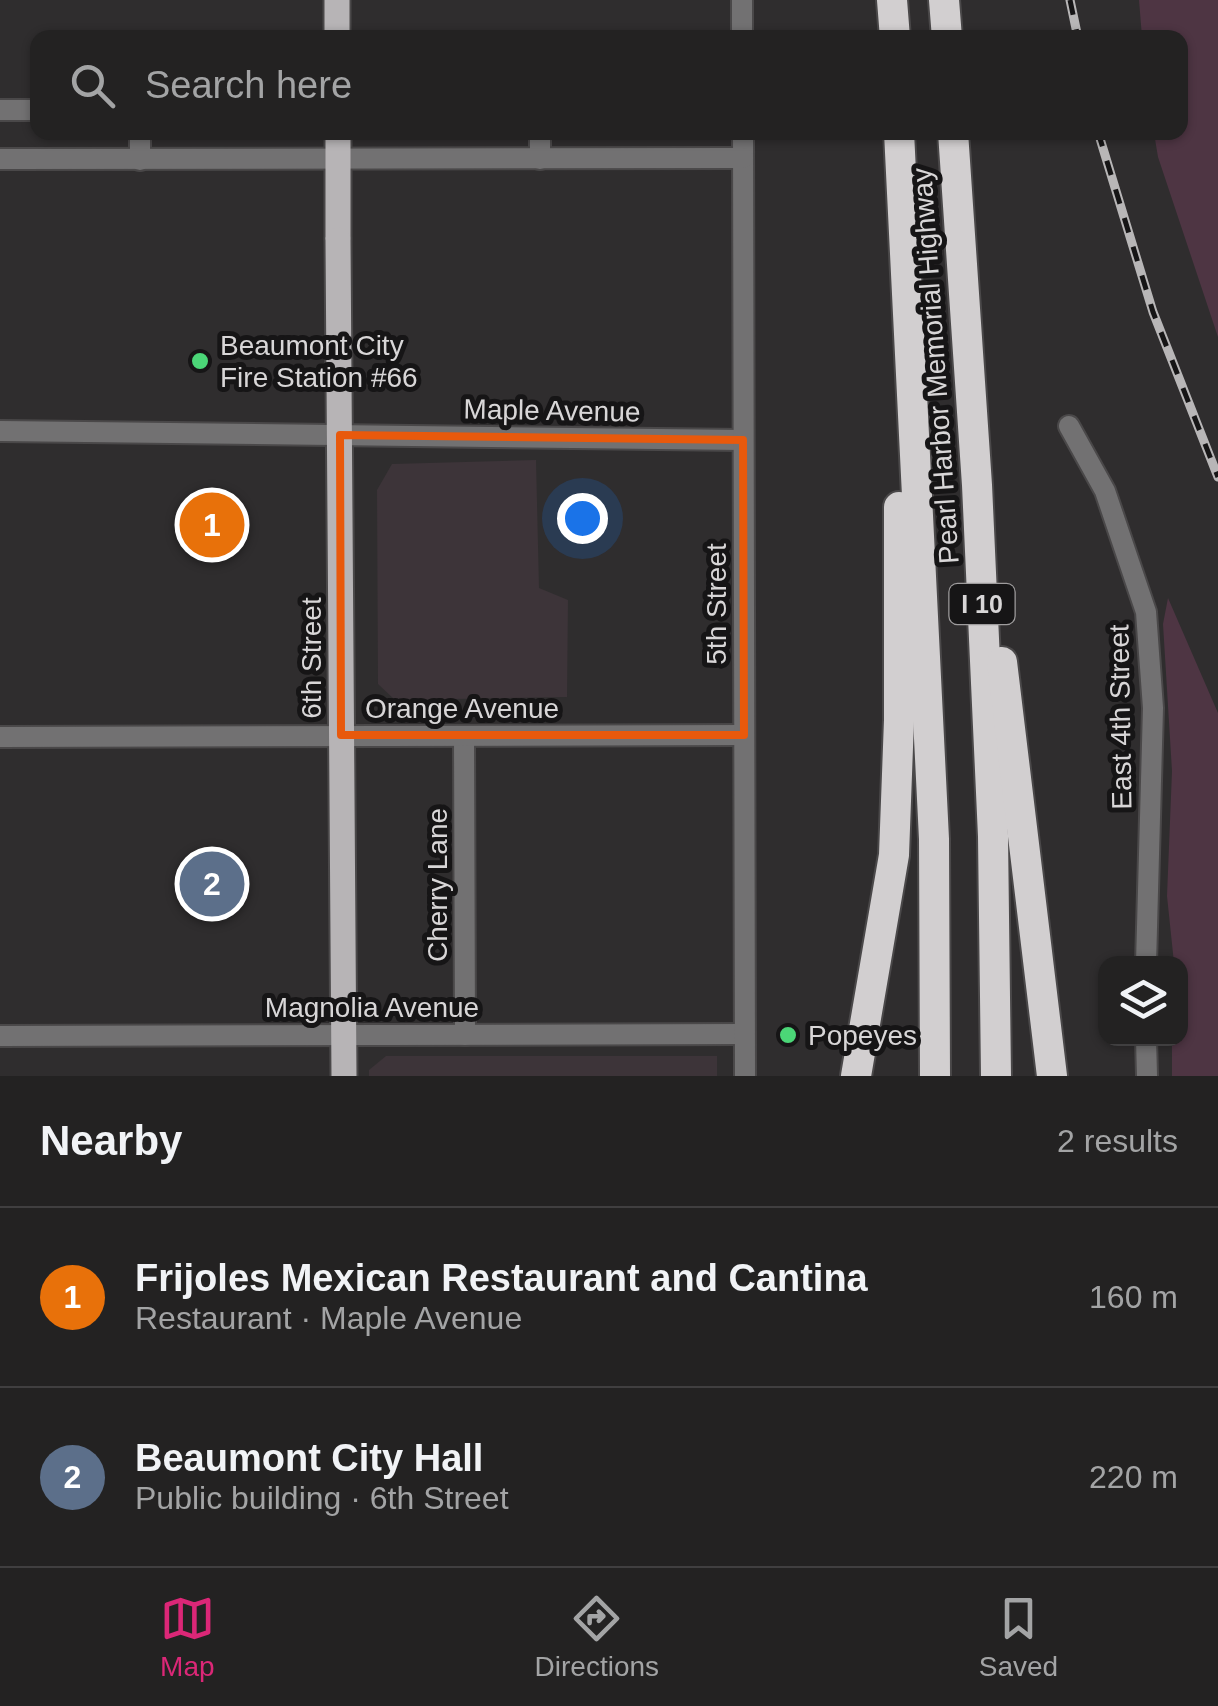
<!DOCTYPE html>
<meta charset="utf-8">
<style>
:root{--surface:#232222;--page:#2f2f2f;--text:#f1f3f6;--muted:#a3a4a5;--line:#403f40;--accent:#db2777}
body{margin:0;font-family:Arial,sans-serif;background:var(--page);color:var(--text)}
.controls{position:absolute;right:30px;bottom:30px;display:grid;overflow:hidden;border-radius:20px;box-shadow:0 2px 8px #0004}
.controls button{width:90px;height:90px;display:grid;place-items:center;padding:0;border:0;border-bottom:2px solid var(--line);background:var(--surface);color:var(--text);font:50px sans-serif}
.you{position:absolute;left:582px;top:518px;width:35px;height:35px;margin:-25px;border:8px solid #fff;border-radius:50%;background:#1a73e8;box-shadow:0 0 0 15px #1a73e833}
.badge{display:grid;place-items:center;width:65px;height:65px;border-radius:50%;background:var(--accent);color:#fff;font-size:32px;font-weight:700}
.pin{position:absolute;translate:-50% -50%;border:5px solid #fff;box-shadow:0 2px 10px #0006}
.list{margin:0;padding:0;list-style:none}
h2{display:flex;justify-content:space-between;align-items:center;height:130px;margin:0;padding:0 40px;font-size:42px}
h2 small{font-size:32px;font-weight:400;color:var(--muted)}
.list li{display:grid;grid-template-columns:65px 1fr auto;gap:30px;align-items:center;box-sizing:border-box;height:180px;padding:0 40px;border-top:2px solid var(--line)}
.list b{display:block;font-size:38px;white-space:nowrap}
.list p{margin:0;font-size:32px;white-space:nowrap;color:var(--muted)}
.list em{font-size:32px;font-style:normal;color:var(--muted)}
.icon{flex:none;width:55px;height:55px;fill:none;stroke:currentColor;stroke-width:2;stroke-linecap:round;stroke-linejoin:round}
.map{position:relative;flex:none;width:1218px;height:1076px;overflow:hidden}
.search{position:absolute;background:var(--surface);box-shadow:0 2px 8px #0004;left:30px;right:30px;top:30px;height:110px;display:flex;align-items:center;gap:25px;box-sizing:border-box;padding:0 35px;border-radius:20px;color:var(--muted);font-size:38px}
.sheet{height:490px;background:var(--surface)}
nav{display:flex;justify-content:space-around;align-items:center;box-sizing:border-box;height:140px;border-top:2px solid var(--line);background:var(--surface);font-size:28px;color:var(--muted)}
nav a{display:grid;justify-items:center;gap:5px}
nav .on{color:var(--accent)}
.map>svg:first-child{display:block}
.built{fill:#3d3439}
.green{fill:#4e3543}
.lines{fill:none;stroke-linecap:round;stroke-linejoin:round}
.minor-casing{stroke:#4a4849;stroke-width:24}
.tertiary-casing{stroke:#4a4849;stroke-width:24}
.primary-casing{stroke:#4a4849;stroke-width:29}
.motorway-casing{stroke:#4a4849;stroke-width:34}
.minor{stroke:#727172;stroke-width:20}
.tertiary{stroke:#727172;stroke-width:20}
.primary{stroke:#b7b4b6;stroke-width:25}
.motorway{stroke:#d2cfd0;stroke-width:30}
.rail-casing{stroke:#b8b6b7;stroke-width:9}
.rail{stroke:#161516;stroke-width:5;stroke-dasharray:15;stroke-linecap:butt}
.marked{fill:none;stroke:#e8590c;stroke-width:8;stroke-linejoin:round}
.poi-dot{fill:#4bd677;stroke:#161516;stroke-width:4}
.labels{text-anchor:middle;stroke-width:10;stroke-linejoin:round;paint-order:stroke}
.shield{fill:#161516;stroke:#9e9c9d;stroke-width:2.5}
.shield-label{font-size:25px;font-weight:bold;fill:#d8d6d7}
.poi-label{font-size:28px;fill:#d8d6d7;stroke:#161516;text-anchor:start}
.street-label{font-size:28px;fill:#d8d6d7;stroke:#161516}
</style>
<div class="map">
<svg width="1218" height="1076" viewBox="0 0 1218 1076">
<rect width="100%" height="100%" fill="#2f2d2e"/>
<!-- built -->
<g class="built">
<polygon points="536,460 539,588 568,600 567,697 395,700 378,684 377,490 392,464"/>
<polygon points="386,1056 717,1056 717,1076 369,1076 369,1070"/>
</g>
<!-- green -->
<g class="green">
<polygon points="1139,0 1218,0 1218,337 1158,157 1154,133 1180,132 1180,38 1142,37"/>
<polygon points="1168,598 1218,713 1218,1076 1172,1076 1172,1039 1180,1038 1180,964 1174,963 1167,896 1172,771 1163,624"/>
</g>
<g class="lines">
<!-- minor casing -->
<g class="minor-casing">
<g id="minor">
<polyline points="742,0 742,38"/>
<polyline points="1069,426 1105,491 1146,612 1153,708 1146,964"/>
<polyline points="0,431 743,440"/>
<polyline points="464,736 465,1035"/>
<polyline points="0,737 744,735"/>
<polyline points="0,1036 744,1034"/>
<polyline points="1146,1038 1147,1076"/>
</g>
</g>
<!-- tertiary casing -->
<g class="tertiary-casing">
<g id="tertiary">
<polyline points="0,110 38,110"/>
<polyline points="140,132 140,160"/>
<polyline points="540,132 540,159"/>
<polyline points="743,132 745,1076"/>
<polyline points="0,159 743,158"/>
</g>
</g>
<!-- primary casing -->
<g class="primary-casing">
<g id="primary">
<polyline points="337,0 337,38"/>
<polyline points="338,132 338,237"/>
<polyline points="338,240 344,1076"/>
</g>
</g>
<!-- motorway casing -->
<g class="motorway-casing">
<g id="motorway">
<polyline points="892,0 895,38"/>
<polyline points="944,0 947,38"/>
<polyline points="899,132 934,839 935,1076"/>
<polyline points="953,132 977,485 993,836 996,1076"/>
<polyline points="1002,662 1052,1076"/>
<polyline points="856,1076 894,855 899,720 899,507"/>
</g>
</g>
<!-- minor -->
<use href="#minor" class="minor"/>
<!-- tertiary -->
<use href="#tertiary" class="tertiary"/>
<!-- primary -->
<use href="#primary" class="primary"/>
<!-- motorway -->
<use href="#motorway" class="motorway"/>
<!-- rail casing -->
<g class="rail-casing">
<g id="rail">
<polyline points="1070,0 1078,38"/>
<polyline points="1098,132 1153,312 1218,477"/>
</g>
</g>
<!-- rail -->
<use href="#rail" class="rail"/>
</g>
<!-- marked area -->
<path class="marked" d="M340,435L743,440L744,735H341Z"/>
<!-- markers -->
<g class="poi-dot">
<circle cx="200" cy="361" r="10"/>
<circle cx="788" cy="1035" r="10"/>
</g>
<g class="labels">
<!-- shield labels -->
<rect class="shield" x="949.5" y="584" width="65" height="40" rx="8"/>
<g class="shield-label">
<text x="982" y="613">I 10</text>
</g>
<!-- poi labels -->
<g class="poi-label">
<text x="220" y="355">Beaumont City<tspan x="220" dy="32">Fire Station #66</tspan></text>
<text x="808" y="1045">Popeyes</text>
</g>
<!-- street labels -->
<g class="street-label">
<text transform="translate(935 366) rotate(-94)" y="10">Pearl Harbor Memorial Highway</text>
<text transform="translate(552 410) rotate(1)" y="10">Maple Avenue</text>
<text transform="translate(716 604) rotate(-90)" y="10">5th Street</text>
<text transform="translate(311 658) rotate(-90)" y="10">6th Street</text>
<text x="462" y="718">Orange Avenue</text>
<text transform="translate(1120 717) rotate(-91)" y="10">East 4th Street</text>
<text transform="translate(437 885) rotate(-90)" y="10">Cherry Lane</text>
<text x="372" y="1017">Magnolia Avenue</text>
</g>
</g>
</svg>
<div class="controls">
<button><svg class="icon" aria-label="layers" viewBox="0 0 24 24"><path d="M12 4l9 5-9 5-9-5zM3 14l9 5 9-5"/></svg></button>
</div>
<div class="you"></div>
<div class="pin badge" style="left:212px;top:525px;background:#e8710a">1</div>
<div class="pin badge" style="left:212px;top:884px;background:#5c6f8a">2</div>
<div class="search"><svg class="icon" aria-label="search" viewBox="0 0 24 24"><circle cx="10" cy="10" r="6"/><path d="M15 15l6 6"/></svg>Search here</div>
</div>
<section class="sheet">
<h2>Nearby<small>2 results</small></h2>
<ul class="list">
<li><span class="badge" style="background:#e8710a">1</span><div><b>Frijoles Mexican Restaurant and Cantina</b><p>Restaurant · Maple Avenue</p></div><em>160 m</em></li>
<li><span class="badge" style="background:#5c6f8a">2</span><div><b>Beaumont City Hall</b><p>Public building · 6th Street</p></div><em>220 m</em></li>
</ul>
</section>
<nav>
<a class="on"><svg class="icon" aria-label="map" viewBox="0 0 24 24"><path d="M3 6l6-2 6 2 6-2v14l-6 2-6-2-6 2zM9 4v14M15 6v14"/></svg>Map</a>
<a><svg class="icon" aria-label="directions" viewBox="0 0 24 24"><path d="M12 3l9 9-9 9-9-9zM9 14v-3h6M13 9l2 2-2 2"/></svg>Directions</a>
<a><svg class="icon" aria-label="saved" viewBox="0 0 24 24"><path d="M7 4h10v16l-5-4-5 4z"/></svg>Saved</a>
</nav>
